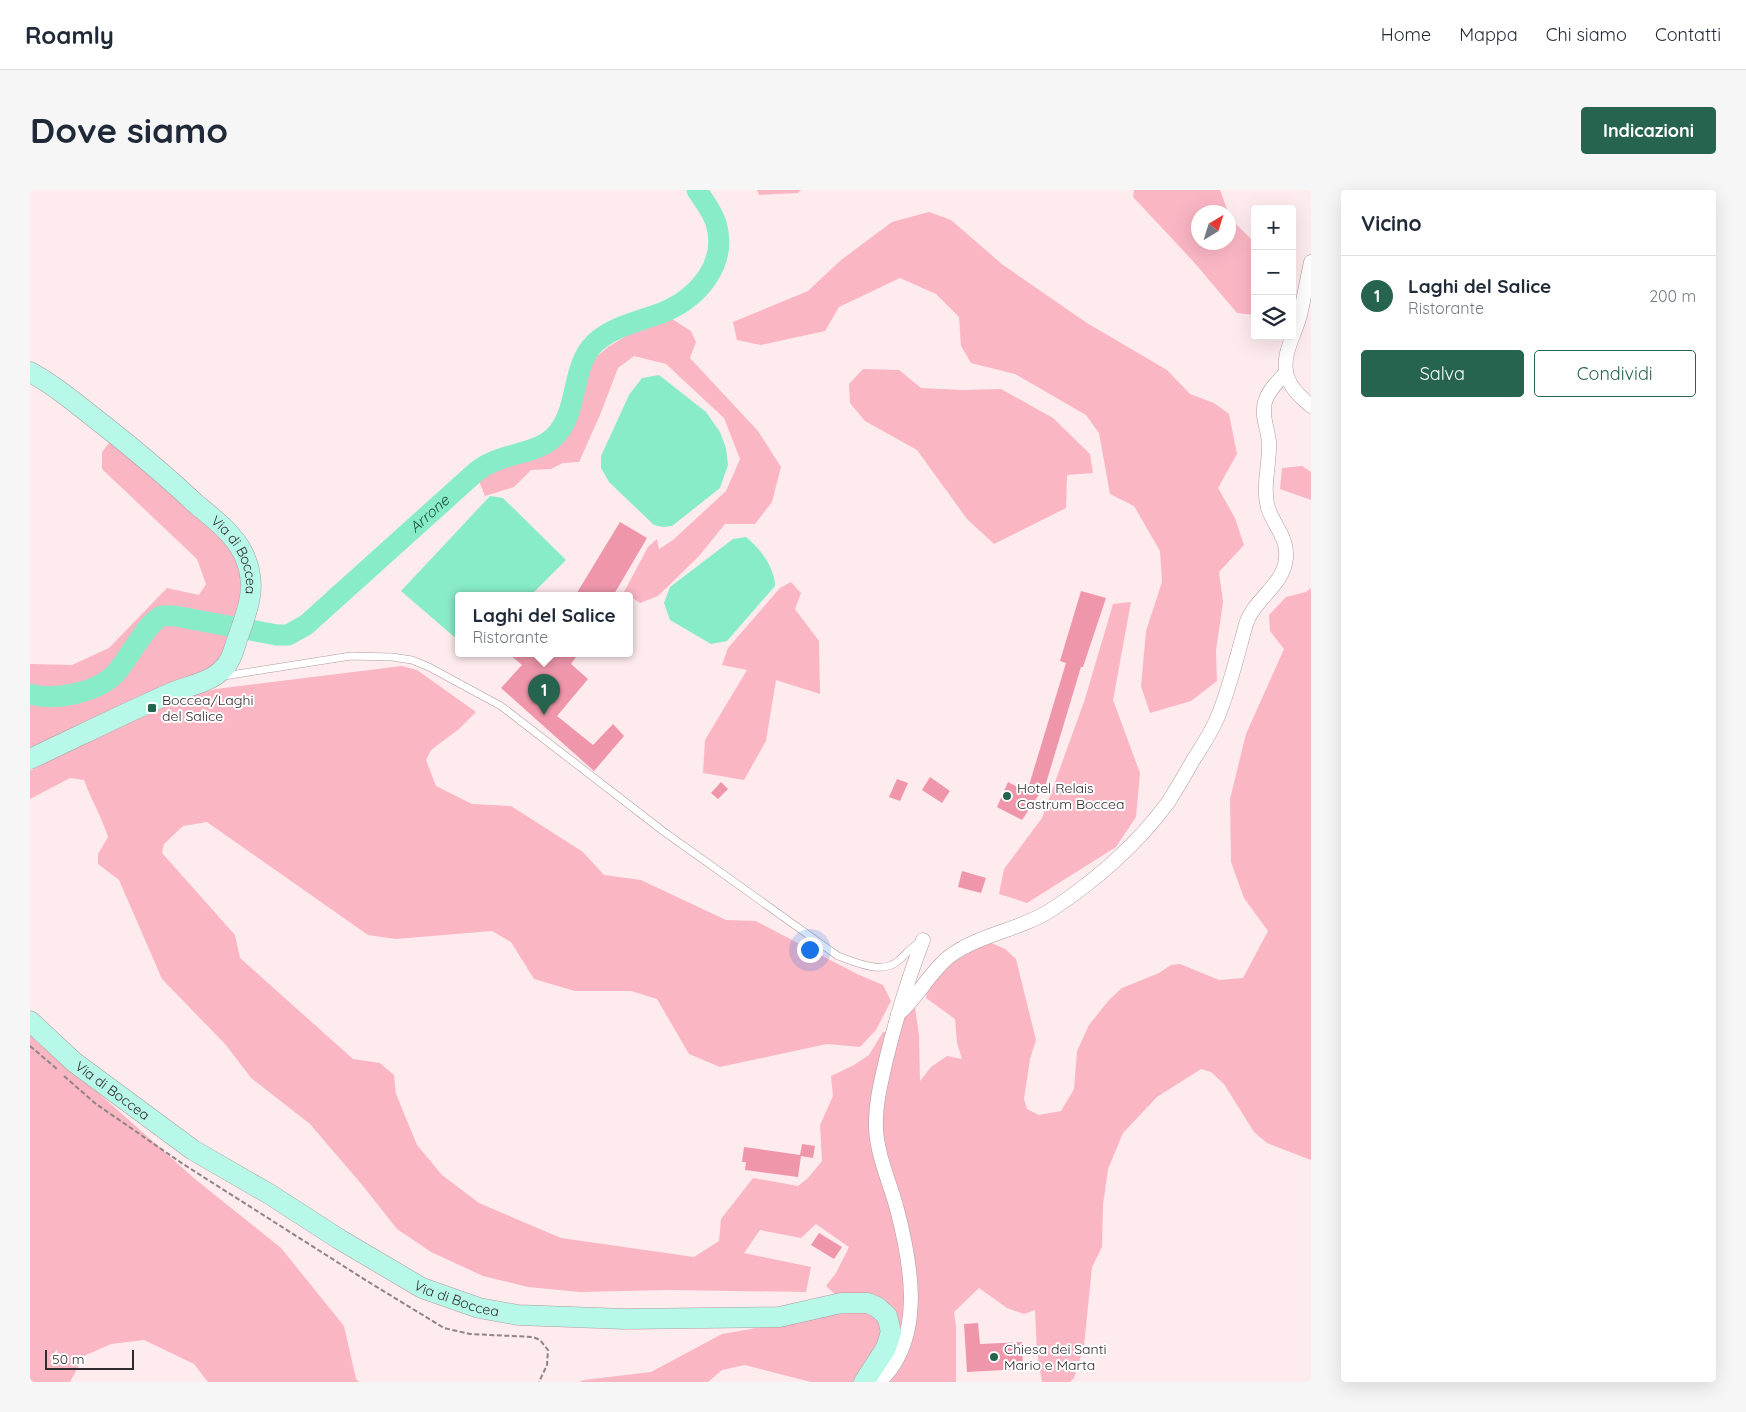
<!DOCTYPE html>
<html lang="it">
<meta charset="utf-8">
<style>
:root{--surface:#fff;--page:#f6f6f7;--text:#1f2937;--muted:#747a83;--line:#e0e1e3;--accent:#266450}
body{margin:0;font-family:Quicksand,sans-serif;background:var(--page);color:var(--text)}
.controls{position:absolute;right:15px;top:15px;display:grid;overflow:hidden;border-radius:5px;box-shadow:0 5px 20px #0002}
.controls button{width:45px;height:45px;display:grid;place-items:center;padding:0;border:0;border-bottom:1px solid var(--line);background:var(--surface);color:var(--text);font:25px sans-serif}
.compass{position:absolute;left:1161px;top:15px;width:45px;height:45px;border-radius:50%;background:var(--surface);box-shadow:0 5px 20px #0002;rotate:38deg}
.scale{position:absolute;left:15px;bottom:12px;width:89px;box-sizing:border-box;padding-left:5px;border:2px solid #322b2d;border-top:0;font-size:14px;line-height:18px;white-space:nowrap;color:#322b2d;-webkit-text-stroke:4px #fefefe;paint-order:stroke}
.you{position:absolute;left:779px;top:759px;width:18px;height:18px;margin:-12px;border:4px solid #fff;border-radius:50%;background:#1a73e8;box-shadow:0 0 0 8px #1a73e833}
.badge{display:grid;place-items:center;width:32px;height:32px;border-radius:50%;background:var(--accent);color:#fff;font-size:16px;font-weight:700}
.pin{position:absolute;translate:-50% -41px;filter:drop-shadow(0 1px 2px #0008)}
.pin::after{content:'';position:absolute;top:26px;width:18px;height:15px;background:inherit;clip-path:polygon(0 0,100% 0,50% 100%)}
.popup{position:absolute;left:425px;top:402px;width:178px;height:65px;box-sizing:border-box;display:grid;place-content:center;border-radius:5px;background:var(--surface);filter:drop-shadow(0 1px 4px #0005);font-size:16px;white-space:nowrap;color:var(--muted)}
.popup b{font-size:19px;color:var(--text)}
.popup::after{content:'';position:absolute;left:50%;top:100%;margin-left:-10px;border:10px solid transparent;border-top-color:var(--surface)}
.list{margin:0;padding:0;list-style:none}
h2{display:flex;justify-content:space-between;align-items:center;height:65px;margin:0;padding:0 20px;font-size:21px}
h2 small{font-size:16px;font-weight:400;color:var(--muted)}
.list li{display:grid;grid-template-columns:32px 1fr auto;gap:15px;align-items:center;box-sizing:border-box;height:80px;padding:0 20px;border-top:1px solid var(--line)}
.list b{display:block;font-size:19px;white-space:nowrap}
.list p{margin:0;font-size:16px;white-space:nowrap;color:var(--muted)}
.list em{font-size:16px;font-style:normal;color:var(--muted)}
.actions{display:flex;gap:10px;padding:15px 20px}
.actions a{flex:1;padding:11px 0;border:1px solid var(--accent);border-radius:5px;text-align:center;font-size:18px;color:var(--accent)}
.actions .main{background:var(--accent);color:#fff}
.icon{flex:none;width:28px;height:28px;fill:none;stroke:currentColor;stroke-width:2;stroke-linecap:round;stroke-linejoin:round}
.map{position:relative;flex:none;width:1281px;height:1192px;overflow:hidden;border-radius:5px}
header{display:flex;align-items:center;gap:30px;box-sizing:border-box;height:70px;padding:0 25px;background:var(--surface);border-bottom:1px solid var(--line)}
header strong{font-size:24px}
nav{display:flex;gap:28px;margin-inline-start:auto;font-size:18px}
.intro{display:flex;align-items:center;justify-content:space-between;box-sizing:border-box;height:120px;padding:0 30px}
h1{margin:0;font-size:35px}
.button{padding:12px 22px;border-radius:5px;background:var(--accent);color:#fff;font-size:18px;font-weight:700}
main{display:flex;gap:30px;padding:0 30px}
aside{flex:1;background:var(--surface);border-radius:5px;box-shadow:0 5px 20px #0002}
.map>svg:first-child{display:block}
.green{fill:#fbb6c4}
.water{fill:#88ecc9}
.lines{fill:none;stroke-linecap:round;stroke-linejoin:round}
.river{stroke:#88ecc9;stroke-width:21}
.building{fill:#ef96aa}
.lane-casing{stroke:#ad9c9f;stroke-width:8}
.street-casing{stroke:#ad9c9f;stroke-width:15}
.secondary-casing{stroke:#ad9c9f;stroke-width:21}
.path{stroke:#8f8385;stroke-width:2;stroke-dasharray:5 2.5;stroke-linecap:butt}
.lane{stroke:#fff;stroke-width:7}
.street{stroke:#fff;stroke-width:14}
.secondary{stroke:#b8f8e8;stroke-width:20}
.poi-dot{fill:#266450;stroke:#fefefe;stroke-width:2}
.labels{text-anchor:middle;stroke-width:4;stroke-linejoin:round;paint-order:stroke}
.street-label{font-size:14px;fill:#322b2d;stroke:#fefefe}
.poi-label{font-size:14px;fill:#322b2d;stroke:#fefefe;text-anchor:start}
.water-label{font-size:15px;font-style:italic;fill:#1d493a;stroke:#fefefe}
</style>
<header>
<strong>Roamly</strong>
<nav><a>Home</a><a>Mappa</a><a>Chi siamo</a><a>Contatti</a></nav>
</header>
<div class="intro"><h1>Dove siamo</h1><a class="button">Indicazioni</a></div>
<main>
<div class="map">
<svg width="1281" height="1192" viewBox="0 0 1281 1192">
<rect width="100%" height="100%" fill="#feebee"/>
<!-- green -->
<g class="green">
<polygon points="727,0 771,0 768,3 729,5"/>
<polygon points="1104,0 1190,0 1198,22 1168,22 1168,52 1198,52 1199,23 1200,28 1225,53 1225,125 1207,123 1163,71 1103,7"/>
<polygon points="899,22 921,30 973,75 1057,133 1137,180 1160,204 1184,213 1199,224 1207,264 1188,298 1205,328 1214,355 1189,382 1193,412 1186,460 1187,491 1161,511 1120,523 1111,496 1116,441 1132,392 1130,361 1104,316 1080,304 1069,243 1056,225 985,184 941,173 931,156 929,127 906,104 870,88 809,117 795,141 731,155 707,150 703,132 778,101 811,70 862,32"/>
<polygon points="642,129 661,141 666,152 660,168 728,241 751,277 742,312 725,334 695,334 669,366 628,406 610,413 594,402 618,357 627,349 629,359 643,350 696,301 710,269 694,228 636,174 604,166 588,178 570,225 549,272 533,273 521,279 501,280 484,297 455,306 449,291 465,277 506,264 535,244 558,174 578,157 614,135"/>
<polygon points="833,179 869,180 891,198 933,200 971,199 1023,228 1060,264 1063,283 1037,285 1036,318 964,354 937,329 887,260 835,231 820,213 819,194"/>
<polygon points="82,249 198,350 212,384 208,420 191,466 181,480 0,561 0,474 42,475 79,458 137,398 169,405 176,394 167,369 72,279 72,262"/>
<polygon points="1272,276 1281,282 1281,310 1250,299 1252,278"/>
<polygon points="761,392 771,403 765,419 789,451 790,504 746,490 736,551 714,590 673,583 675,550 717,480 692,475 698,458 750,398"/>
<polygon points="1281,398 1281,970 1237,953 1224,942 1194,894 1181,882 1171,879 1127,907 1093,943 1078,979 1073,1015 1072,1057 1062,1077 1054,1156 1044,1188 1040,1192 1012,1192 1007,1162 1005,1120 994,1124 977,1118 949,1098 924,1122 926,1137 926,1192 855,1192 884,1135 888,1101 879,1055 857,968 849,923 865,845 883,804 889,845 890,891 901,877 917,866 932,869 927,853 925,829 896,808 899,788 937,758 959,752 975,759 986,769 1006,850 1000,869 994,909 997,919 1009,925 1031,921 1044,899 1047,861 1059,835 1079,810 1092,798 1129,783 1141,775 1150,774 1189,790 1213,788 1238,741 1214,708 1201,672 1200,609 1216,544 1254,459 1240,441 1239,425 1256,407 1276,402"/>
<polygon points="1101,412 1083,510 1110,583 1106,627 1086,657 997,713 969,704 974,679 1012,628 1055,509 1083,414"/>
<path d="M372,476L387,480L446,522L429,539L401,560L396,570L406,596L442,614L481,616L553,662L574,685L611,690L696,730L726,731L827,784L853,795L861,811L846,840L830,857L797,854L690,877L659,864L627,809L601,801H545L504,789L481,752L462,741L366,749L338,745L177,632L153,636L134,654L132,663L205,745L210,768L323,869L350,873L364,885L366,904L387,955L412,985L449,1013L531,1048L664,1067L689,1051L691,1029L723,988L768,996L778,988L792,971L790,935L803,906L801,886L824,875L839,865L853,842H859L845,917L877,1079V1136L868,1147L864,1135L807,1106L796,1096L806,1083L819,1057L786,1034L771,1048L730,1040L714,1063L781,1077L776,1102L638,1100L550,1102L498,1097L453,1086L401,1062L367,1039L333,996L280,934L221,888L196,855L132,789L89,690L68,674V664L78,647C72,627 61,610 54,590L40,588L0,609V581L51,555L155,507L186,499Z"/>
<polygon points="0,842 165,989 251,1058 314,1136 326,1189 329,1192 178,1192 164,1174 114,1150 81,1154 54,1166 40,1192 0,1192"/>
<polygon points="832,1122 844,1125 852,1137 848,1160 823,1192 781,1192 715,1175 692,1180 678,1192 549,1192 554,1190 621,1182 692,1144 807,1124"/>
</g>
<!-- water -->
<g class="water">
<polygon points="629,185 676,222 690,242 696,258 698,275 690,298 642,336 633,337 624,335 579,292 571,278 571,266 599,205 612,188"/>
<polygon points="460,306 473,308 536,370 500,406 429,406 429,451 371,401"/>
<path d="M716,347C730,358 745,378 745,396L697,451L681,454L640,430L634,413L640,397L703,349Z"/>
</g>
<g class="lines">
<!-- river -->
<path class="river" id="s1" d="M0,504C25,511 65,503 84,485C98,471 114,436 130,427C134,425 140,426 145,426L247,445H258L276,435L447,281C454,276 461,272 470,269C489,262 510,261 525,246C550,220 540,177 565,153C583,136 611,131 634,122C669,107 698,73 686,33C682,21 674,11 667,0"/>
</g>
<!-- building -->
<g class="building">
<polygon points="590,332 617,348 583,406 545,406"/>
<polygon points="1051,401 1076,408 1053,477 1051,477 1014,600 1012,600 992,630 967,617 978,592 997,602 1036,473 1030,471"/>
<polygon points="479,464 548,464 541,474 558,489 527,526 563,555 583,534 594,546 564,581 471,498 492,475"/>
<polygon points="900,587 920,601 912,613 892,600"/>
<polygon points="867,589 878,593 870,611 859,607"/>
<polygon points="691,592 698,599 688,609 681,603"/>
<polygon points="932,681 956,688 951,703 928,697"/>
<polygon points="772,954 785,956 783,968 771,966 768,987 715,980 716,972 712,972 714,957 770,965"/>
<polygon points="789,1043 812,1057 804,1069 781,1055"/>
<polygon points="948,1133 950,1154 992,1152 993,1179 937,1182 934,1134"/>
</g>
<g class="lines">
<!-- lane casing -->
<g class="lane-casing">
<path id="lane" d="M194,486L321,466L362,467L382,470L399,477L471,516L633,641L808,766C825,772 852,785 868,771C877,763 882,756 892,751"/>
</g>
<!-- street casing -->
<g class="street-casing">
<g id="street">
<path d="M1281,72C1277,90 1274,108 1270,125C1265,145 1251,165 1257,186C1261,199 1272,208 1281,216"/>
<path d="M868,824C888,808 899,782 920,766C950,744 990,740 1021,720C1064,692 1109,653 1139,611C1147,598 1155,585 1162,572C1172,556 1184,539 1190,521C1201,493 1208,463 1216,434C1224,409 1254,395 1256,368C1258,348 1244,336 1238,318C1232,297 1240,274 1239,252C1238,239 1231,226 1235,212C1238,200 1249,191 1256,182"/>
<path d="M849,1192C896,1149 881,1073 867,1019C860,993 847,965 846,938C845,915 851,892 856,870C866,829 878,789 893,750"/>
</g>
</g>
<!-- secondary casing -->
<g class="secondary-casing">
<g id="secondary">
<path id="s2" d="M0,182C22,194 42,210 62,226C98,254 133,283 166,314C183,328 203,343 213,363C228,393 219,417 208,447C204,458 202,471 192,480C179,493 157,496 141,503C93,524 47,547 0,569"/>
<path id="s3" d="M0,831L44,872L163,960L241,1005L309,1049L392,1098L449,1118L488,1125L595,1129L749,1127L811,1113H838L847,1117L857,1126L861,1142L856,1158L834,1192"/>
</g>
</g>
<!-- path -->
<g class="path">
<polyline points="0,856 27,879"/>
<polyline points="34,886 66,914 153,974 337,1091 414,1138 440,1144 503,1147 510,1150 518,1160 517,1175 509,1192"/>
</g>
<!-- lane -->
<use href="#lane" class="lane"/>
<!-- street -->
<use href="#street" class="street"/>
<!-- secondary -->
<use href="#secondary" class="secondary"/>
</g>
<!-- markers -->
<g class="poi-dot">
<rect x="117" y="513" width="10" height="10" rx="2.5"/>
<circle cx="977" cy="606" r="5"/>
<circle cx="964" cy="1167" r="5"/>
</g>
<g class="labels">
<!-- street labels -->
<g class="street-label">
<text dy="5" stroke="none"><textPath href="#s2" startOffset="279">Via di Boccea</textPath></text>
<text dy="5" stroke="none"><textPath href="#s3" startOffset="108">Via di Boccea</textPath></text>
<text dy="5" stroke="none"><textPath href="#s3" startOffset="512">Via di Boccea</textPath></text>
</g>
<!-- poi labels -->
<g class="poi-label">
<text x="132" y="515">Boccea/Laghi<tspan x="132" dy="16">del Salice</tspan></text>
<text x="987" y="603">Hotel Relais<tspan x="987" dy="16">Castrum Boccea</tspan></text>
<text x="974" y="1164">Chiesa dei Santi<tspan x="974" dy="16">Mario e Marta</tspan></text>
</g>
<!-- water labels -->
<g class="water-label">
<text dy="5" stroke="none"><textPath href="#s1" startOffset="480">Arrone</textPath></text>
</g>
</g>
</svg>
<div class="controls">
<button>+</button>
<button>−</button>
<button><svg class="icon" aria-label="layers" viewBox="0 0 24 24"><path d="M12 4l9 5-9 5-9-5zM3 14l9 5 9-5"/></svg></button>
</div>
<svg class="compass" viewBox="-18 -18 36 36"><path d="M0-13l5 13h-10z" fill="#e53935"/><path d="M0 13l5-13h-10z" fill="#747a83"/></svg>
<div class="scale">50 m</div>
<div class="you"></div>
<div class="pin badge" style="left:514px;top:525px">1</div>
<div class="popup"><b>Laghi del Salice</b>Ristorante</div>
</div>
<aside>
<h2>Vicino<small></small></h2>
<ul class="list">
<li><span class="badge">1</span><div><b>Laghi del Salice</b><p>Ristorante</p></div><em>200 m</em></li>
</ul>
<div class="actions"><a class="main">Salva</a><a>Condividi</a></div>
</aside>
</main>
